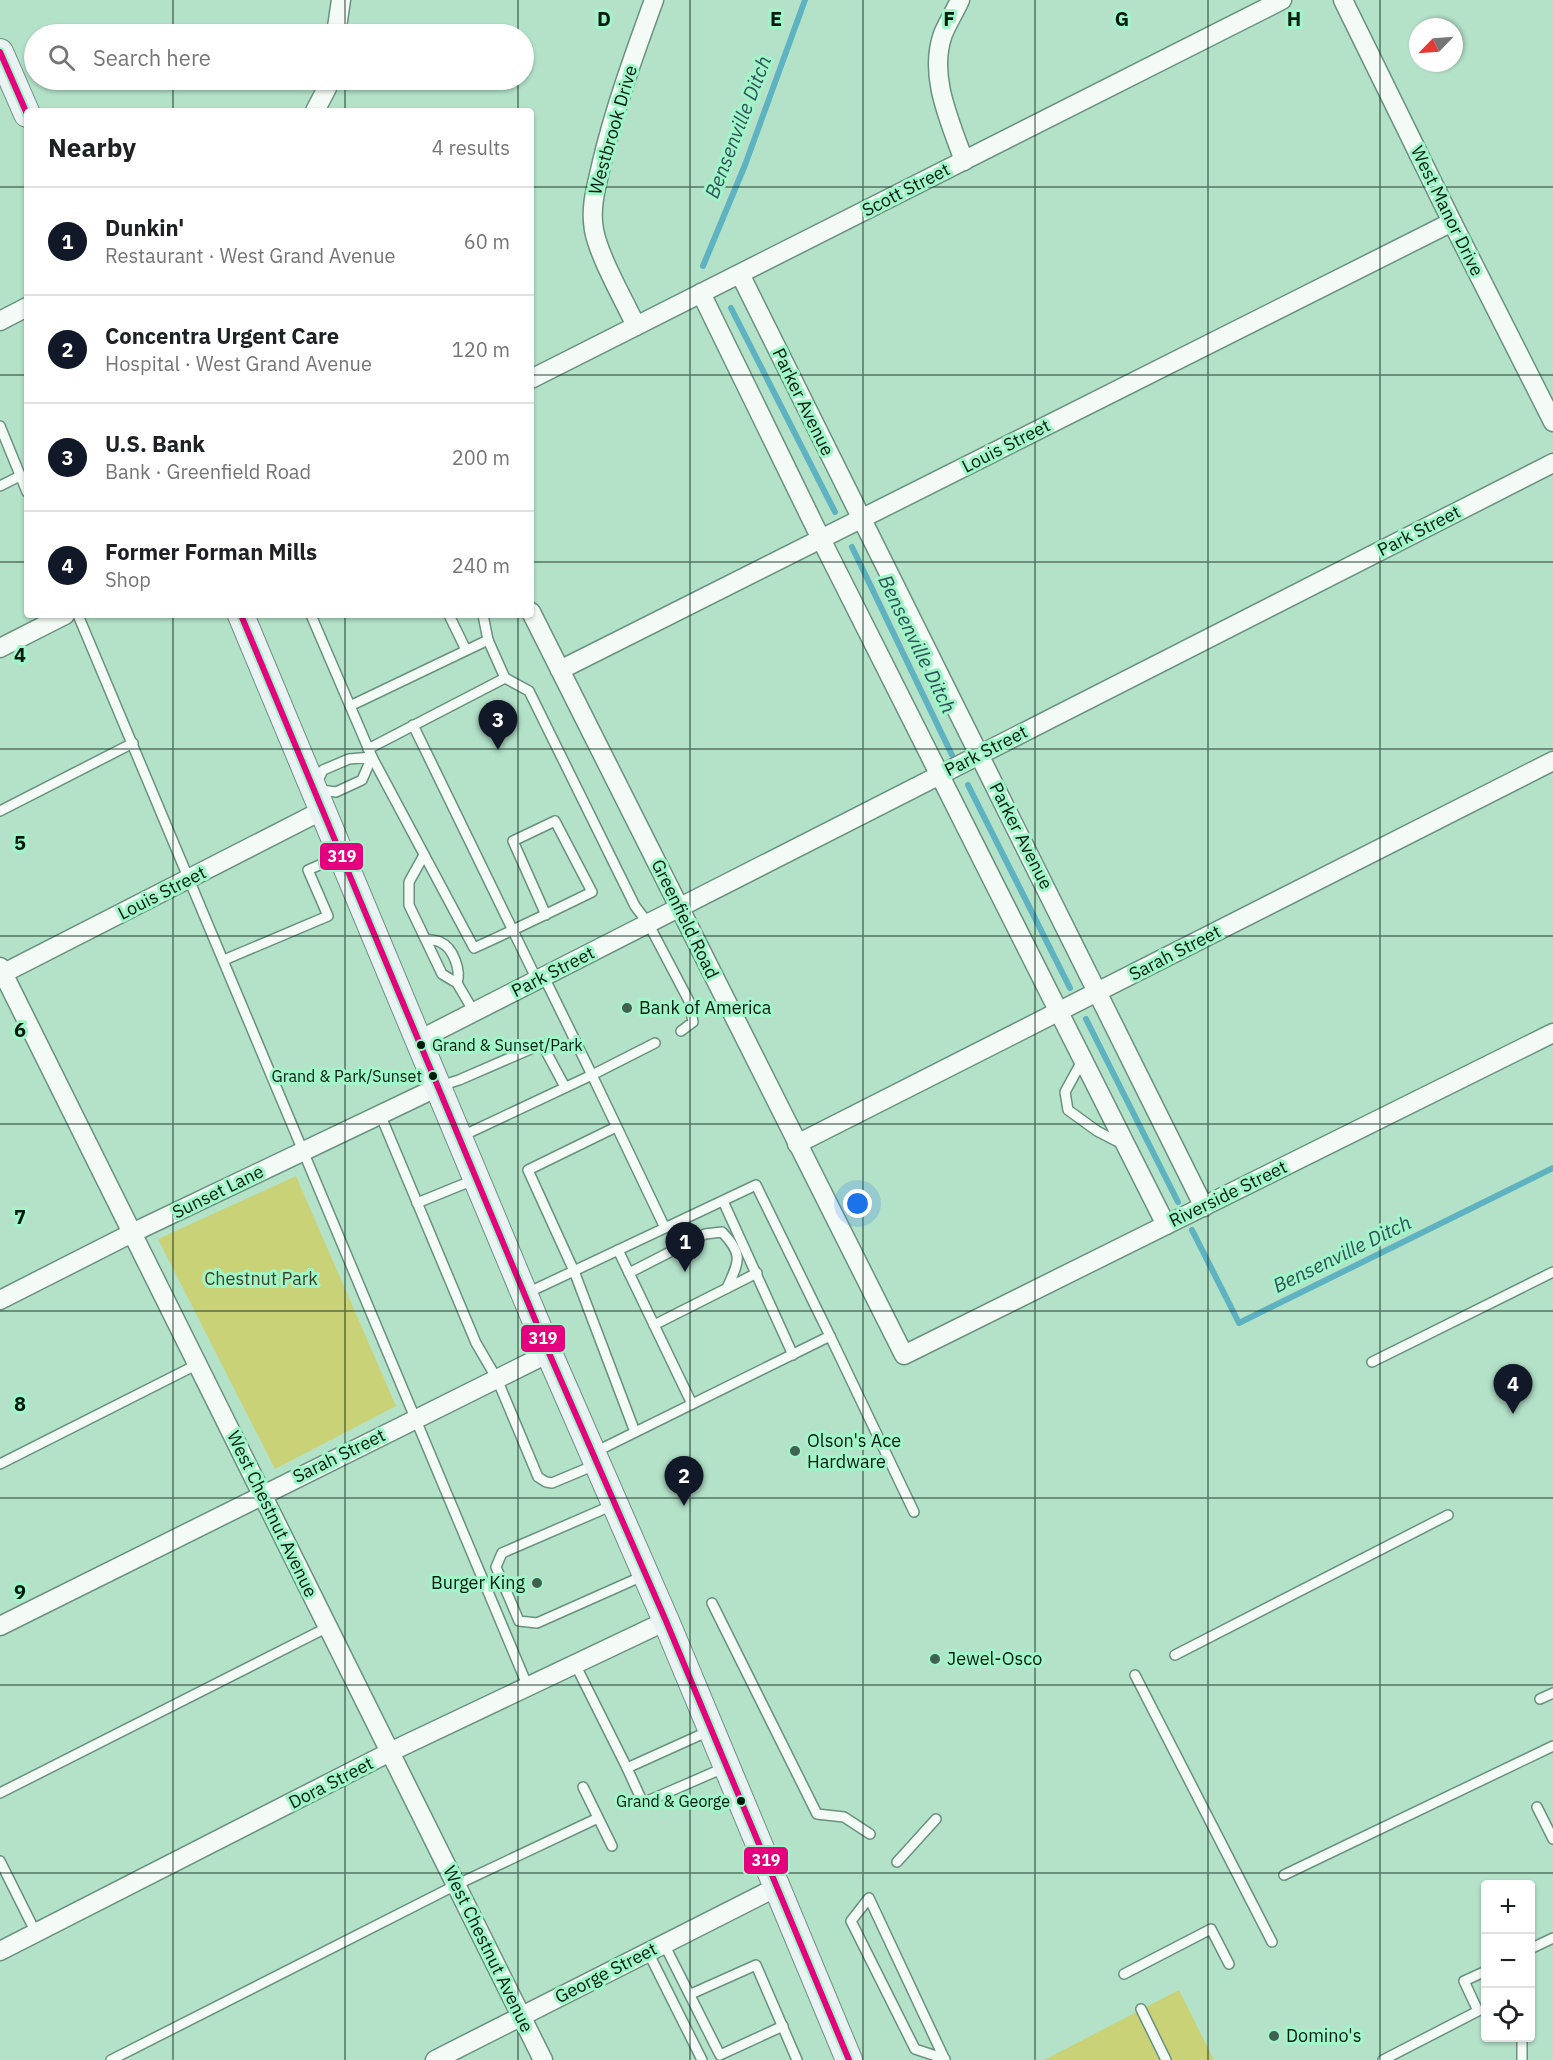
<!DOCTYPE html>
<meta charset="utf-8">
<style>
:root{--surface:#fff;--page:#f6f6f6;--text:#202124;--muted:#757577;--line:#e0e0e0;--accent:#111827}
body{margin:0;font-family:"IBM Plex Sans",sans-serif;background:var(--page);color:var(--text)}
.controls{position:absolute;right:18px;bottom:18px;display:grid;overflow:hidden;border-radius:6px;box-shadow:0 2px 4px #0004}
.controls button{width:54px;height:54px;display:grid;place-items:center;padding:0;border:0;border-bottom:2px solid var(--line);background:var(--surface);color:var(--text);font:30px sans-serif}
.compass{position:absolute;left:1409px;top:18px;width:54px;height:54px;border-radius:50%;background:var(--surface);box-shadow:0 2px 4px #0004;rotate:245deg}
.you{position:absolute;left:858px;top:1204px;width:21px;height:21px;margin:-15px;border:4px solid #fff;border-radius:50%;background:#1a73e8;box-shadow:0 0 0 9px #1a73e833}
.badge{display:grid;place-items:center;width:39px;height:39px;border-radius:50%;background:var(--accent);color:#fff;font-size:20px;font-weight:700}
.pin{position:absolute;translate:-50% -50px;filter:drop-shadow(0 2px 3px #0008)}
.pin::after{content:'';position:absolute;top:32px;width:21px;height:18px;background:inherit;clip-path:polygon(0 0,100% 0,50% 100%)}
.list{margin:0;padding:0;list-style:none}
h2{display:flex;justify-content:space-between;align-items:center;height:78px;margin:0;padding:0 24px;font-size:26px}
h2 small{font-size:20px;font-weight:400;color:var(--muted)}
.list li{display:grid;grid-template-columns:39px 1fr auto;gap:18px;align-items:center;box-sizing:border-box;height:108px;padding:0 24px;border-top:2px solid var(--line)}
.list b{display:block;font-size:22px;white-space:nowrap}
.list p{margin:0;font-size:20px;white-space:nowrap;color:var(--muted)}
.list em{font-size:20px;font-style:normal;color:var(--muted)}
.icon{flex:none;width:33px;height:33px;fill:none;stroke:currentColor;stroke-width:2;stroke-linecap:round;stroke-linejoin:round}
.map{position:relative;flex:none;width:1553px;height:2060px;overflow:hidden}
.search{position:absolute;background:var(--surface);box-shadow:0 2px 4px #0004;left:24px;top:24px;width:510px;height:66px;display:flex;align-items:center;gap:15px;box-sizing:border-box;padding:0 21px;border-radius:33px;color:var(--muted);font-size:22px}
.panel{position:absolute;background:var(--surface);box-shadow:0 2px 4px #0004;left:24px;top:108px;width:510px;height:510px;border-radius:6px}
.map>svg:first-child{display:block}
.green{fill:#c9d276}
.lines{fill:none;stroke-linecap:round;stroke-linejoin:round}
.stream{stroke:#5fb3c0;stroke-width:6}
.service-casing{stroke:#6a917f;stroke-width:12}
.minor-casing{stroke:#6a917f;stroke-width:21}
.secondary-casing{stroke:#6a917f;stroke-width:28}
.service{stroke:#f4fbf7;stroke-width:9}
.minor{stroke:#f4fbf7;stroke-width:18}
.secondary{stroke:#ebf2f3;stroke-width:26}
.bus-1-casing{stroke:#a0f6c8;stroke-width:10}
.bus-1{stroke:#e5007d;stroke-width:6}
.grid{fill:none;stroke:#021b0f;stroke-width:1.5;stroke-opacity:0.55}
.poi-dot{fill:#406150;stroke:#a0f6c8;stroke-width:2}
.bus-dot{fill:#021b0f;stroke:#a0f6c8;stroke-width:2}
.labels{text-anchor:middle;stroke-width:6;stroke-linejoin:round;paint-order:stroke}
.bus-label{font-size:16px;fill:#021b0f;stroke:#a0f6c8;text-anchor:end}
.street-label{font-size:18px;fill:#021b0f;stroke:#a0f6c8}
.poi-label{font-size:18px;fill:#021b0f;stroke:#a0f6c8;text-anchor:start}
.park-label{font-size:18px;fill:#444027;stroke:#a0f6c8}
.water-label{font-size:20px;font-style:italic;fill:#33515b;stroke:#a0f6c8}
.grid-label{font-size:20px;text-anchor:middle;font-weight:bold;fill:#021b0f;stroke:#a0f6c8;stroke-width:6;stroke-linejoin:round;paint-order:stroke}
.line-badge{stroke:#a0f6c8;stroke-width:2}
.badge-label{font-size:16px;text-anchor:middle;font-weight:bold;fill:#fff}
</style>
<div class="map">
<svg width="1553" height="2060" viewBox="0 0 1553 2060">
<rect width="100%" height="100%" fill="#b4e2c9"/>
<!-- green -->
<g class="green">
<polygon points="296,1176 396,1406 275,1469 158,1239"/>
<polygon points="1179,1990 1214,2060 1044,2060"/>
</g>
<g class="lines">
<!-- stream -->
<g class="stream">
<polyline points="703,266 745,165 805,0"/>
<polyline points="731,308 835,512"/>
<polyline points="852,547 952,755"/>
<polyline points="968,785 1070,988"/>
<polyline points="1086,1019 1178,1202"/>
<polyline points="1192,1230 1239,1323 1553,1168"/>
</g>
<!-- service casing -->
<g class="service-casing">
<g id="service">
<polyline points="0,426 27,492"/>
<polyline points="0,486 20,476"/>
<polyline points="78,615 528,1687"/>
<path d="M311,615L372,757L474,948C514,930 553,911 592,892L555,821L513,841L546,915"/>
<polyline points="449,615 466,650"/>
<polyline points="483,615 488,640"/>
<polyline points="350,706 488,640 505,678 529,691 635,906 648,923 689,1001 693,1022 681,1031"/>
<polyline points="413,725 537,980"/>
<polyline points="368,749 505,678"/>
<polygon points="372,757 362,780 336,792 314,789 323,770 349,759"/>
<polyline points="0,811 133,743"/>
<polyline points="424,855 409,882 409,905 442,974 457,983 474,1012"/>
<path d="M426,939C430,940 436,940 440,942C454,948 461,971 457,983"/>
<polyline points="224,960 328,916 308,870 340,856"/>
<polyline points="544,977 592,1075 655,1043"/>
<polyline points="1082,1061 1065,1092 1068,1110 1097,1131 1124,1145"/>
<polyline points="440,1086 459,1080 542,1044 565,1087"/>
<polyline points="380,1114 476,1343 497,1379 538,1477 546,1482 552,1483 595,1465"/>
<polyline points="616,1127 528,1170 574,1271 635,1432"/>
<polyline points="460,1137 592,1075 665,1228"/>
<polyline points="723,1201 793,1355"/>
<polyline points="417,1203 476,1179"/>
<polyline points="618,1250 692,1404"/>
<path d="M629,1273L705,1234L722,1232C744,1255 739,1261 727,1288"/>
<polyline points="525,1294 756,1185 830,1336"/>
<polyline points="654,1325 757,1273"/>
<polyline points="1372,1362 1553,1272"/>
<polyline points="595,1452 830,1336 914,1512"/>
<polyline points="0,1464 198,1364"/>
<polyline points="613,1505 502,1553 496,1567 519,1621 537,1623 645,1575"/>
<polyline points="712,1603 817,1814 844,1817 870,1834"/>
<polyline points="1175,1655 1448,1515"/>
<polyline points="575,1664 627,1768"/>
<polyline points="1135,1675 1272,1942"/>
<polyline points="1540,1699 1553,1693"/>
<polyline points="709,1731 627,1768 643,1803 726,1767"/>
<polyline points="583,1787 612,1846"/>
<polyline points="0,1793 328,1627"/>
<polyline points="1537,1807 1553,1839"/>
<polyline points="0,1861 36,1933"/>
<polyline points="897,1862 936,1819"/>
<polyline points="1284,1875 1553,1746"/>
<polyline points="664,1944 720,2055 783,2026"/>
<polyline points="1530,1949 1553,1938"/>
<polyline points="648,1952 702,2060"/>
<polyline points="1124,1974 1211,1929 1229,1964"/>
<polyline points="691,1994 756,1965 797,2060"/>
<polyline points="1141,2009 1166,2060"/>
<polyline points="1522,2038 1522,2060"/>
<polyline points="945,2059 915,2049 851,1921 869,1898 945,2060"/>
<polyline points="111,2060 456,1885 598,1818"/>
<polyline points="1383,2060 1478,2011 1464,1981 1486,1971"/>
</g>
</g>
<!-- minor casing -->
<g class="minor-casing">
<g id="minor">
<path d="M960,0C955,11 948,22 943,34C928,76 950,121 964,161"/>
<polyline points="1343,0 1452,222 1553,422"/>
<polyline points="336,34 341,0"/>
<polyline points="315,111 327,88 328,80"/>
<path d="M740,274C893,585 1051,894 1204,1207"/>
<polyline points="701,293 821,539 1166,1225"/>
<polyline points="0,321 27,307"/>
<path d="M636,326C624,300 599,257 594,230C590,208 596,188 601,166C614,110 634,55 654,0"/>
<polyline points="531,379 1282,0"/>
<polyline points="531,612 904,1355 1553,1033"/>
<polyline points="0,648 65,615"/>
<polyline points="560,670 1452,222"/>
<polyline points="0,967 543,2060"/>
<polyline points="0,975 323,810"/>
<polyline points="419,1040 1553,463"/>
<polyline points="797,1144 1553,761"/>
<polyline points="0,1300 132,1233 438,1087"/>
<polyline points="0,1626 549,1353"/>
<polyline points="0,1951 390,1752 666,1621"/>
<polyline points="435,2060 777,1887"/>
</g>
</g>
<!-- secondary casing -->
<g class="secondary-casing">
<g id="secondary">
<polyline points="0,52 27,114"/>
<polyline points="241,615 549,1353 666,1621 849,2060"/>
</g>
</g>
<!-- service -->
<use href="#service" class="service"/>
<!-- minor -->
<use href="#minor" class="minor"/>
<!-- secondary -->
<use href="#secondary" class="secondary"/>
<!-- bus-1 casing -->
<g class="bus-1-casing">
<g id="bus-1">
<polyline points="0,52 27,114"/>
<polyline points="241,615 549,1353 666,1621 849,2060"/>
</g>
</g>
<!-- bus-1 -->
<use href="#bus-1" class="bus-1"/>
</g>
<!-- grid -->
<path class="grid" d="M173,0V34M345,0V34M518,0V34M690,0V2060M863,0V2060M1035,0V2060M1208,0V2060M1380,0V2060M173,80V111M345,80V111M518,80V111M0,187H27M531,187H1553M0,375H27M531,375H1553M0,562H27M531,562H1553M173,615V2060M345,615V2060M518,615V2060M0,749H1553M0,936H1553M0,1124H1553M0,1311H1553M0,1498H1553M0,1685H1553M0,1873H1553"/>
<!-- markers -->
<g class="poi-dot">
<circle cx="627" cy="1008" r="6"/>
<circle cx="795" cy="1451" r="6"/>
<circle cx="537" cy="1583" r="6"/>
<circle cx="935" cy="1659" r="6"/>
<circle cx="1274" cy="2036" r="6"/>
</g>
<g class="bus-dot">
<circle cx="421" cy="1045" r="5"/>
<circle cx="433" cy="1076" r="5"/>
<circle cx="741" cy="1801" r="5"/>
</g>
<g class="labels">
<!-- bus labels -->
<g class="bus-label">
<text x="432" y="1051" text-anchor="start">Grand &amp; Sunset/Park</text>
<text x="422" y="1082">Grand &amp; Park/Sunset</text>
<text x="730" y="1807">Grand &amp; George</text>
</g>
<!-- street labels -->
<g class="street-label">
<text transform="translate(613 130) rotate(-74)" y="6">Westbrook Drive</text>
<text transform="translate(906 190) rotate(-27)" y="6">Scott Street</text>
<text transform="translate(1447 211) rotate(64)" y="6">West Manor Drive</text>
<text transform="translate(803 402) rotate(64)" y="6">Parker Avenue</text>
<text transform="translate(1006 446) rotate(-27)" y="6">Louis Street</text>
<text transform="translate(1419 531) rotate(-27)" y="6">Park Street</text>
<text transform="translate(986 751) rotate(-27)" y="6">Park Street</text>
<text transform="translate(1021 836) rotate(63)" y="6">Parker Avenue</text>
<text transform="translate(162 893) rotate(-27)" y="6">Louis Street</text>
<text transform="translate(685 919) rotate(64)" y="6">Greenfield Road</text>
<text transform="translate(1175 953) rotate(-27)" y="6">Sarah Street</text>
<text transform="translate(553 972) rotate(-27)" y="6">Park Street</text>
<text transform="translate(218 1192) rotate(-26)" y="6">Sunset Lane</text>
<text transform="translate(1228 1194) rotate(-26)" y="6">Riverside Street</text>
<text transform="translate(339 1456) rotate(-26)" y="6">Sarah Street</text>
<text transform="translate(272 1514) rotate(64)" y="6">West Chestnut Avenue</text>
<text transform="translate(331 1783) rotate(-27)" y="6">Dora Street</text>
<text transform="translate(488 1949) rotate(64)" y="6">West Chestnut Avenue</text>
<text transform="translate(606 1973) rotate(-27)" y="6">George Street</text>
</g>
<!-- poi labels -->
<g class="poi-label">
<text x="639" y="1014">Bank of America</text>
<text x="807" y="1447">Olson's Ace<tspan x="807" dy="21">Hardware</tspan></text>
<text x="525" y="1589" text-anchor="end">Burger King</text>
<text x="947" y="1665">Jewel-Osco</text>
<text x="1286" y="2042">Domino's</text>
</g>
<!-- park labels -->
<g class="park-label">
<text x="261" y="1285">Chestnut Park</text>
</g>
<!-- water labels -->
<g class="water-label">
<text transform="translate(738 127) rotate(-69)" y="7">Bensenville Ditch</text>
<text transform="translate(917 644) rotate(64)" y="7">Bensenville Ditch</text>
<text transform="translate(1342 1254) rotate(-26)" y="7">Bensenville Ditch</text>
</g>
</g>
<g class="grid-label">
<text x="604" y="26">D</text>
<text x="776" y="26">E</text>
<text x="949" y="26">F</text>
<text x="1122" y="26">G</text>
<text x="1294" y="26">H</text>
<text x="20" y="662">4</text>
<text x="20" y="850">5</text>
<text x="20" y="1037">6</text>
<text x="20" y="1224">7</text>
<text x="20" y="1411">8</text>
<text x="20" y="1599">9</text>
</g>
<g class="line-badge">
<rect x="319" y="842" width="45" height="29" rx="6" fill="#e5007d"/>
<rect x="520" y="1324" width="46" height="29" rx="6" fill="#e5007d"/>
<rect x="743" y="1846" width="46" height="29" rx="6" fill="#e5007d"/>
</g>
<g class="badge-label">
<text x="342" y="862">319</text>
<text x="543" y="1344">319</text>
<text x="766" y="1866">319</text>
</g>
</svg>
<div class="controls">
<button>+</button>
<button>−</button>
<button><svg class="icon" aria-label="locate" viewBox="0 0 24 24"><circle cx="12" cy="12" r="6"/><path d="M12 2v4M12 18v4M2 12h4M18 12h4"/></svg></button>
</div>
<svg class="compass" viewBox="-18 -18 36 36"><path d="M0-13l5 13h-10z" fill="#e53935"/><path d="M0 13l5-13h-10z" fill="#757577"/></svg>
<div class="you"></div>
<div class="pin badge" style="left:685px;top:1272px">1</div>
<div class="pin badge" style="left:684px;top:1506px">2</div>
<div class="pin badge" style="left:498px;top:750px">3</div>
<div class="pin badge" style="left:1513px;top:1414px">4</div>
<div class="search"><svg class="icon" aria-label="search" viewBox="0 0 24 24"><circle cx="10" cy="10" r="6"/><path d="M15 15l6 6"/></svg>Search here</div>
<section class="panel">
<h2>Nearby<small>4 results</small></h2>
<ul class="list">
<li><span class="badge">1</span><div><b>Dunkin'</b><p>Restaurant · West Grand Avenue</p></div><em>60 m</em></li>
<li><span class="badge">2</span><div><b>Concentra Urgent Care</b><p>Hospital · West Grand Avenue</p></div><em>120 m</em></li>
<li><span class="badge">3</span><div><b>U.S. Bank</b><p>Bank · Greenfield Road</p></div><em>200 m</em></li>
<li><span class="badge">4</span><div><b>Former Forman Mills</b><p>Shop</p></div><em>240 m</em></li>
</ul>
</section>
</div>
